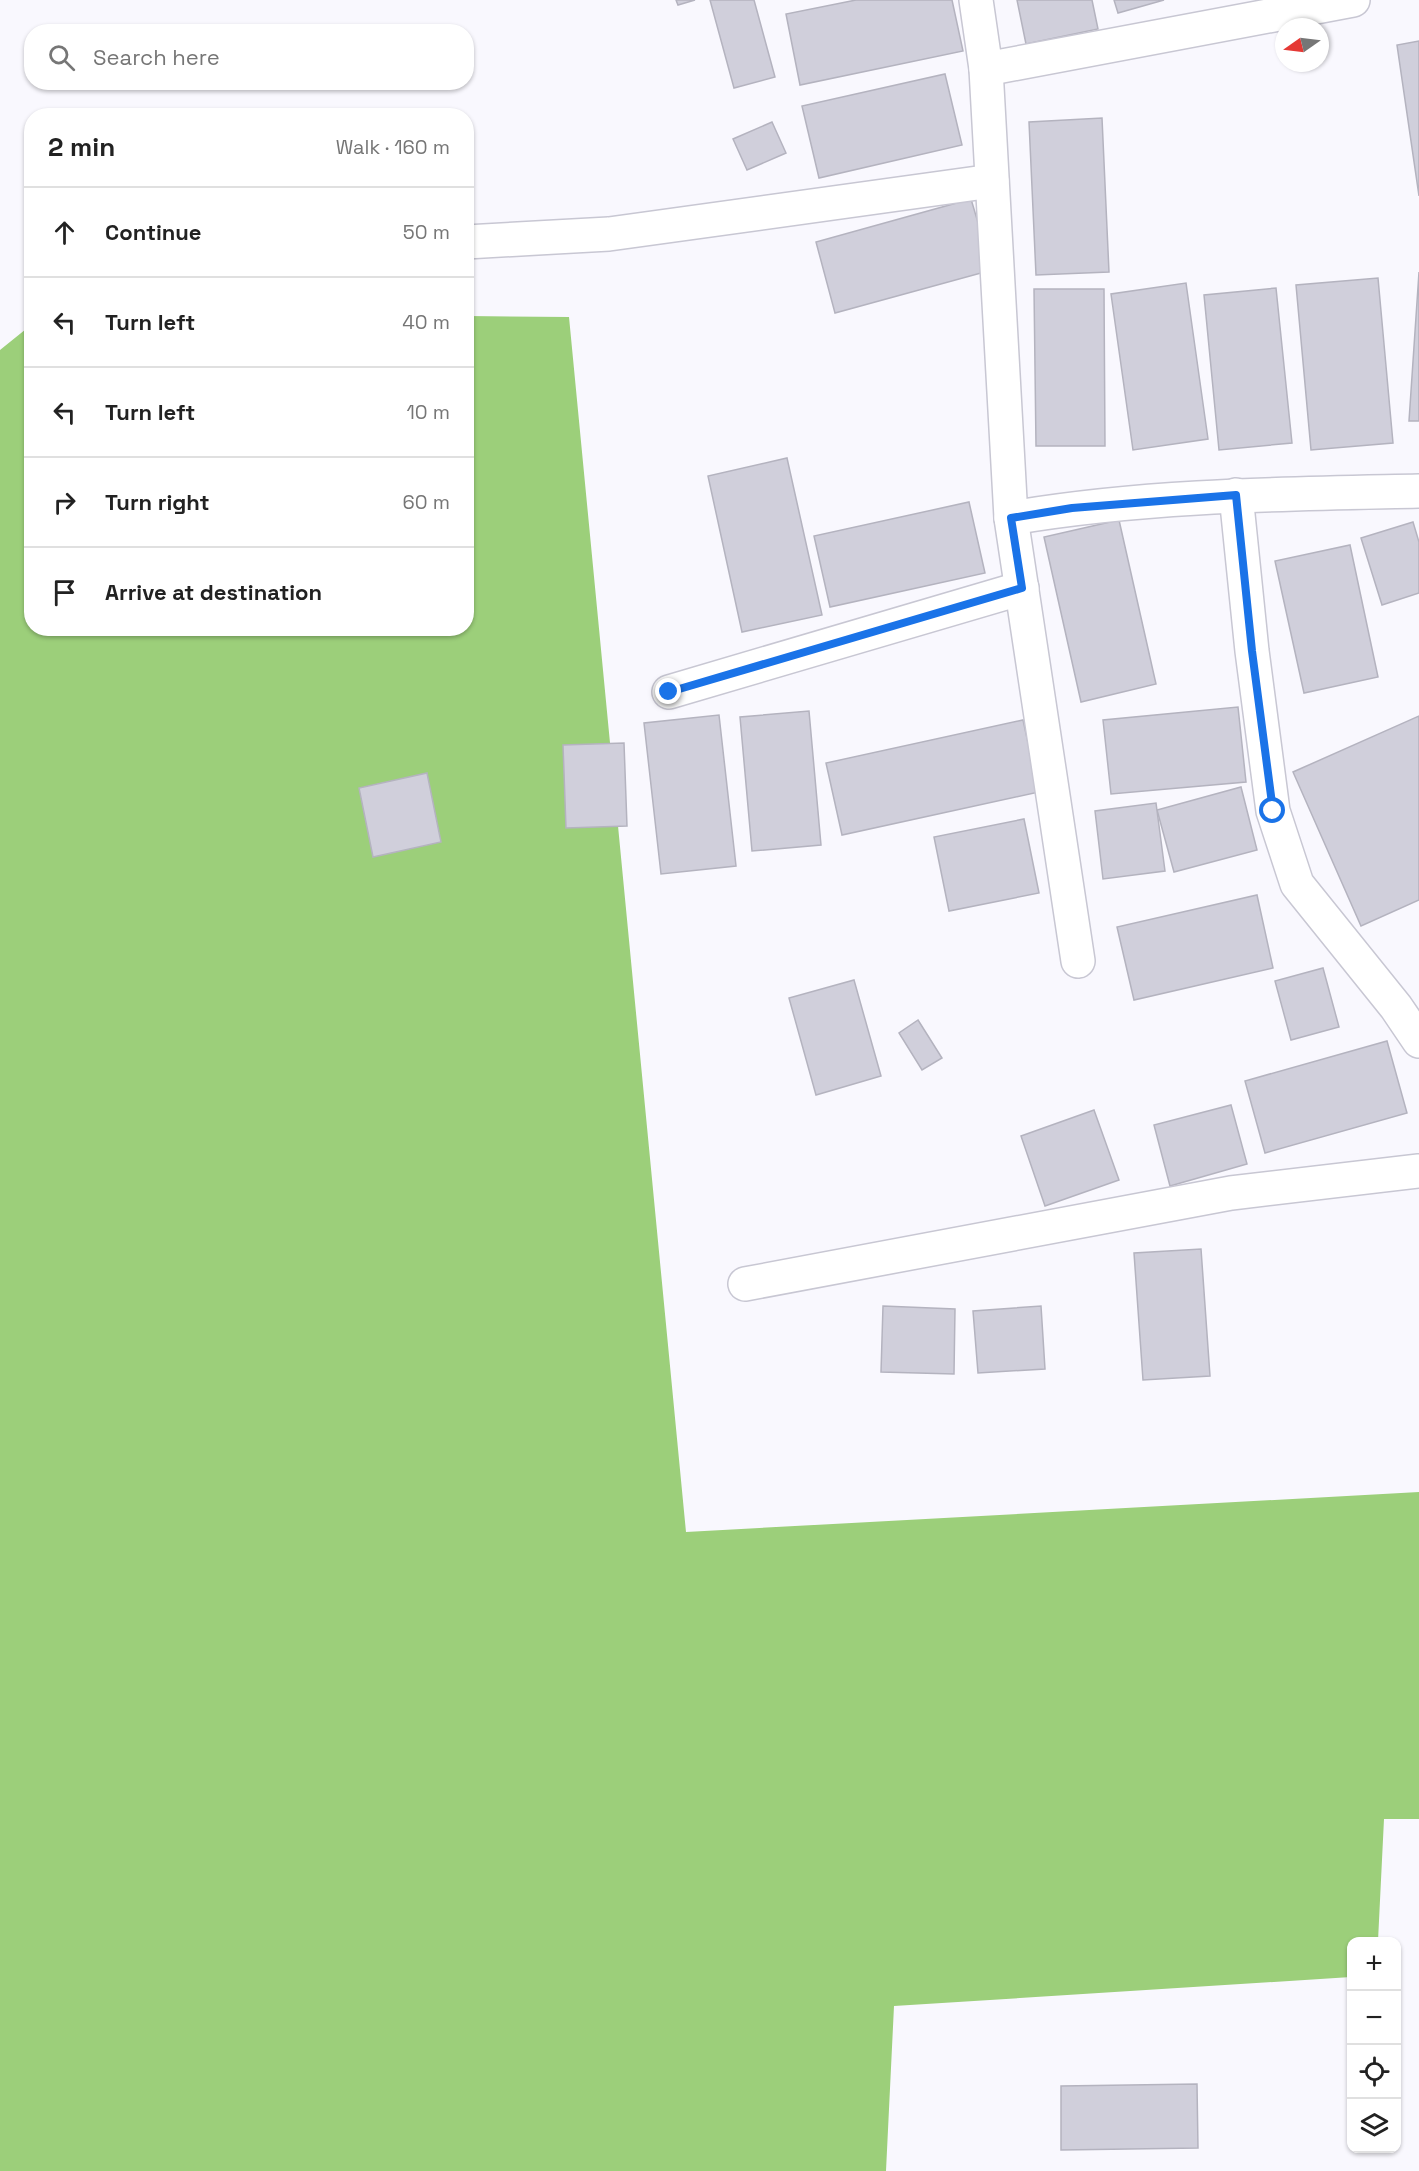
<!DOCTYPE html>
<meta charset="utf-8">
<style>
:root{--surface:#fff;--page:#f6f6f6;--text:#222;--muted:#767676;--line:#e0e0e0}
body{margin:0;font-family:"Space Grotesk",sans-serif;background:var(--page);color:var(--text)}
.controls{position:absolute;right:18px;bottom:18px;display:grid;overflow:hidden;border-radius:12px;box-shadow:0 2px 4px #0004}
.controls button{width:54px;height:54px;display:grid;place-items:center;padding:0;border:0;border-bottom:2px solid var(--line);background:var(--surface);color:var(--text);font:30px sans-serif}
.compass{position:absolute;left:1275px;top:18px;width:54px;height:54px;border-radius:50%;background:var(--surface);box-shadow:0 2px 4px #0004;rotate:256deg}
.stop{position:absolute;width:18px;height:18px;margin:-14px;border:4px solid #1a73e8;border-radius:50%;background:#fff}
.stop.end{background:#1a73e8;border-color:#fff;box-shadow:0 2px 6px #0008}
.list{margin:0;padding:0;list-style:none}
h2{display:flex;justify-content:space-between;align-items:center;height:78px;margin:0;padding:0 24px;font-size:26px}
h2 small{font-size:20px;font-weight:400;color:var(--muted)}
.list li{display:grid;grid-template-columns:39px 1fr auto;gap:18px;align-items:center;box-sizing:border-box;height:90px;padding:0 24px;border-top:2px solid var(--line)}
.list b{display:block;font-size:22px;white-space:nowrap}
.list em{font-size:20px;font-style:normal;color:var(--muted)}
.icon{flex:none;width:33px;height:33px;fill:none;stroke:currentColor;stroke-width:2;stroke-linecap:round;stroke-linejoin:round}
.map{position:relative;flex:none;width:1419px;height:2171px;overflow:hidden}
.search{position:absolute;background:var(--surface);box-shadow:0 2px 4px #0004;left:24px;top:24px;width:450px;height:66px;display:flex;align-items:center;gap:15px;box-sizing:border-box;padding:0 21px;border-radius:24px;color:var(--muted);font-size:22px}
.panel{position:absolute;background:var(--surface);box-shadow:0 2px 4px #0004;left:24px;top:108px;width:450px;height:528px;border-radius:24px}
.map>svg:first-child{display:block}
.forest{fill:#9ccf7a}
.building{fill:#d0cfdb;stroke:#b4b3bf;stroke-width:1.5}
.lines{fill:none;stroke-linecap:round;stroke-linejoin:round}
.street-casing{stroke:#c8c7d3;stroke-width:36}
.street{stroke:#fff;stroke-width:33}
.route{stroke:#1a73e8;stroke-width:8}
</style>
<div class="map">
<svg width="1419" height="2171" viewBox="0 0 1419 2171">
<rect width="100%" height="100%" fill="#f9f8fe"/>
<!-- forest -->
<polygon class="forest" points="467,316 569,317 686,1532 1419,1492 1419,1819 1384,1819 1378,1941 1352,1942 1351,1977 894,2006 886,2171 0,2171 0,350 31,325 32,628 466,628"/>
<!-- building -->
<g class="building">
<polygon points="676,0 695,0 678,5"/>
<polygon points="710,0 754,0 775,77 734,88"/>
<polygon points="856,0 952,0 963,51 800,85 786,14"/>
<polygon points="1017,0 1092,0 1098,29 1026,44"/>
<polygon points="1114,0 1164,0 1118,13"/>
<polygon points="1419,41 1419,196 1397,45"/>
<polygon points="945,74 962,145 819,178 802,106"/>
<polygon points="1102,118 1109,272 1036,275 1029,122"/>
<polygon points="772,122 786,153 747,170 733,139"/>
<polygon points="971,199 992,270 835,313 816,242"/>
<polygon points="1419,272 1419,421 1409,421"/>
<polygon points="1378,278 1393,443 1311,450 1296,285"/>
<polygon points="1186,283 1208,439 1133,450 1111,294"/>
<polygon points="1276,288 1292,443 1219,450 1204,295"/>
<polygon points="1034,289 1104,289 1105,446 1036,446"/>
<polygon points="787,458 822,615 742,632 708,476"/>
<polygon points="969,502 985,573 830,607 814,536"/>
<polygon points="1119,520 1156,684 1081,702 1044,537"/>
<polygon points="1413,522 1419,542 1419,593 1382,605 1361,538"/>
<polygon points="1350,545 1378,677 1304,693 1275,561"/>
<polygon points="1238,707 1246,782 1111,794 1103,720"/>
<polygon points="809,711 821,845 752,851 740,717"/>
<polygon points="719,715 736,866 661,874 644,723"/>
<polygon points="1419,716 1419,900 1361,926 1293,772"/>
<polygon points="1023,720 1039,792 842,835 826,763"/>
<polygon points="624,743 627,826 566,828 563,745"/>
<polygon points="427,773 441,842 373,857 359,788"/>
<polygon points="1241,787 1257,850 1174,872 1157,810"/>
<polygon points="1156,803 1165,871 1103,879 1095,811"/>
<polygon points="1024,819 1039,893 949,911 934,837"/>
<polygon points="1257,895 1273,968 1134,1000 1117,927"/>
<polygon points="1323,968 1339,1027 1291,1040 1275,981"/>
<polygon points="854,980 881,1076 816,1095 789,998"/>
<polygon points="918,1020 942,1058 922,1070 899,1033"/>
<polygon points="1387,1041 1407,1113 1265,1153 1245,1081"/>
<polygon points="1231,1105 1247,1164 1170,1186 1154,1125"/>
<polygon points="1094,1110 1119,1180 1045,1206 1021,1136"/>
<polygon points="1201,1249 1210,1376 1143,1380 1134,1253"/>
<polygon points="883,1306 955,1309 954,1374 881,1372"/>
<polygon points="1041,1306 1045,1369 978,1373 973,1311"/>
<polygon points="1197,2084 1198,2148 1061,2150 1061,2086"/>
</g>
<g class="lines">
<!-- street casing -->
<g class="street-casing">
<g id="street">
<polyline points="976,0 986,69 1353,0"/>
<polyline points="986,69 1011,518 1078,961"/>
<polyline points="466,242 609,234 992,181"/>
<polyline points="1236,495 1252,651 1273,811 1297,884 1396,1007 1419,1041"/>
<path d="M1011,518C1146,495 1283,494 1419,491"/>
<polyline points="669,692 1022,588"/>
<polyline points="745,1284 1231,1193 1419,1171"/>
</g>
</g>
<!-- street -->
<use href="#street" class="street"/>
</g>
<g class="lines">
<!-- route -->
<polyline class="route" points="669,692 1022,588 1011,518 1072,508 1236,495 1252,651 1273,811"/>
</g>
</svg>
<div class="controls">
<button>+</button>
<button>−</button>
<button><svg class="icon" aria-label="locate" viewBox="0 0 24 24"><circle cx="12" cy="12" r="6"/><path d="M12 2v4M12 18v4M2 12h4M18 12h4"/></svg></button>
<button><svg class="icon" aria-label="layers" viewBox="0 0 24 24"><path d="M12 4l9 5-9 5-9-5zM3 14l9 5 9-5"/></svg></button>
</div>
<svg class="compass" viewBox="-18 -18 36 36"><path d="M0-13l5 13h-10z" fill="#e53935"/><path d="M0 13l5-13h-10z" fill="#767676"/></svg>
<div class="stop" style="left:1273px;top:811px"></div>
<div class="stop end" style="left:669px;top:692px"></div>
<div class="search"><svg class="icon" aria-label="search" viewBox="0 0 24 24"><circle cx="10" cy="10" r="6"/><path d="M15 15l6 6"/></svg>Search here</div>
<section class="panel">
<h2>2 min<small>Walk · 160 m</small></h2>
<ul class="list">
<li><svg class="icon" aria-label="ahead" viewBox="0 0 24 24"><path d="M12 20V5M6 11l6-6 6 6"/></svg><div><b>Continue</b></div><em>50 m</em></li>
<li><svg class="icon" aria-label="left" viewBox="0 0 24 24"><path d="M17 20v-9H6M10 6l-5 5 5 5"/></svg><div><b>Turn left</b></div><em>40 m</em></li>
<li><svg class="icon" aria-label="left" viewBox="0 0 24 24"><path d="M17 20v-9H6M10 6l-5 5 5 5"/></svg><div><b>Turn left</b></div><em>10 m</em></li>
<li><svg class="icon" aria-label="right" viewBox="0 0 24 24"><path d="M7 20v-9h11M14 6l5 5-5 5"/></svg><div><b>Turn right</b></div><em>60 m</em></li>
<li><svg class="icon" aria-label="arrive" viewBox="0 0 24 24"><path d="M6 21V4h12l-3 4 3 4H6"/></svg><div><b>Arrive at destination</b></div></li>
</ul>
</section>
</div>
